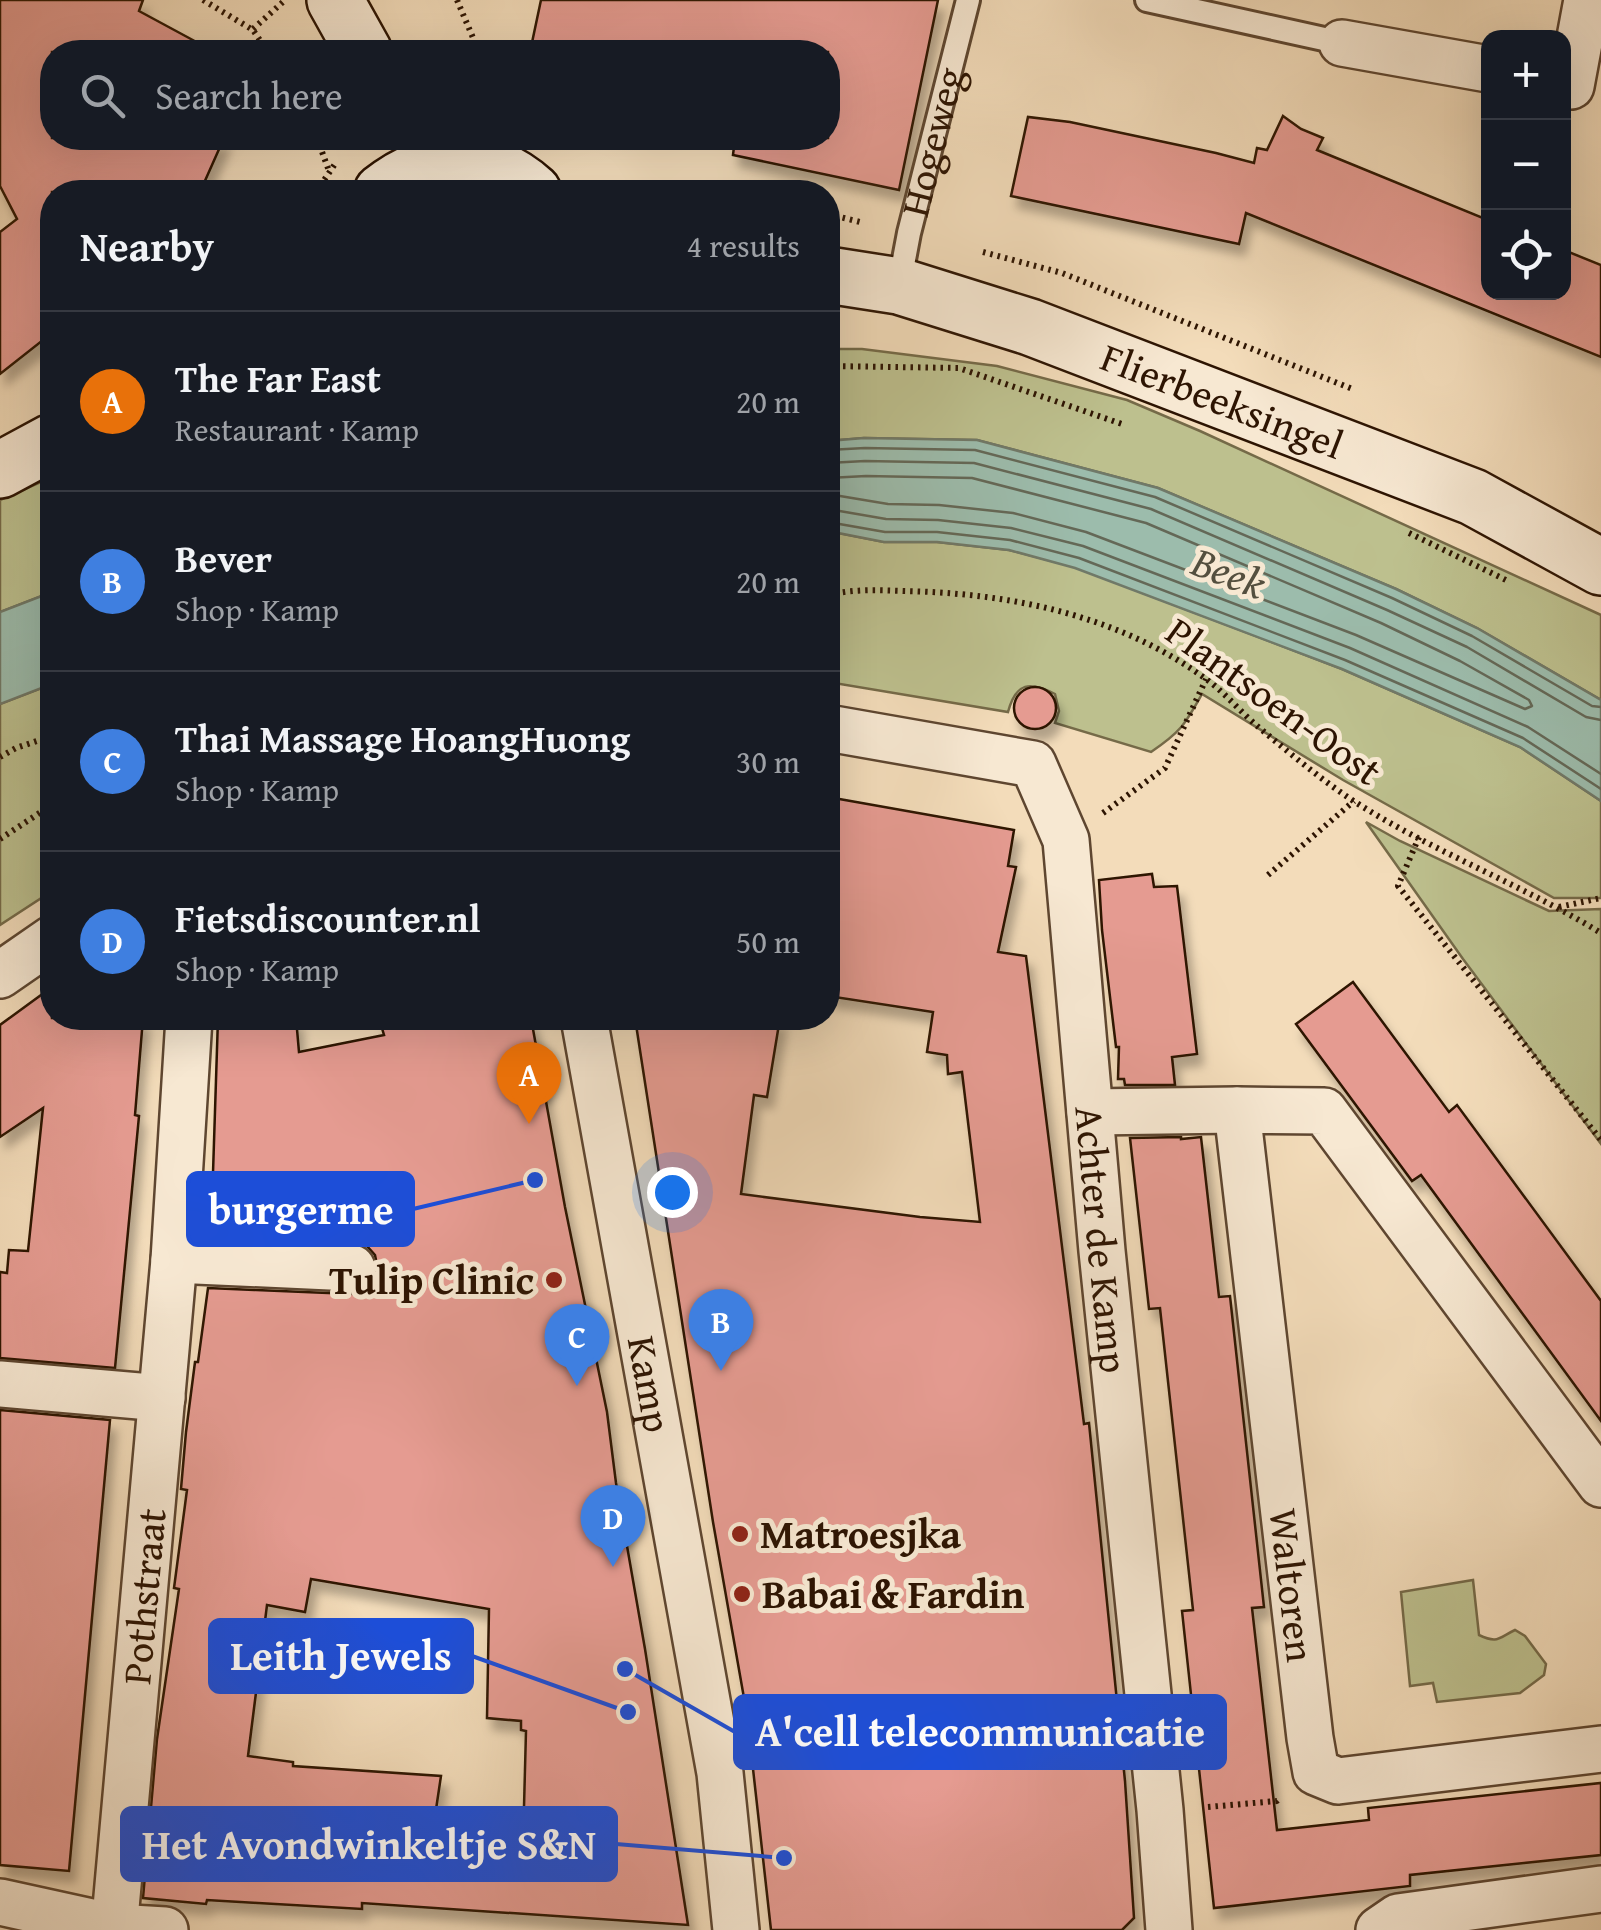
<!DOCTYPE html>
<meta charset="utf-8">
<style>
:root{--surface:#171b24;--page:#242831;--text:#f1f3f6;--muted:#9ea1a6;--line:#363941;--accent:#b45309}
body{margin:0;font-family:"Gentium Book Plus",serif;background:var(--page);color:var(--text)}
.controls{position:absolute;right:30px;top:30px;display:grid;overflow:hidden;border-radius:20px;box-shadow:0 10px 40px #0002}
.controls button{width:90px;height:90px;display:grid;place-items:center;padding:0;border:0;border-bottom:2px solid var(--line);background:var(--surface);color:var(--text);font:50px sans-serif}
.you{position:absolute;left:672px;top:1192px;width:35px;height:35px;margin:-25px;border:8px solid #fff;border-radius:50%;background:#1a73e8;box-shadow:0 0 0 15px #1a73e833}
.badge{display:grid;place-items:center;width:65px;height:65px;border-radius:50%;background:var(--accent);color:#fff;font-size:32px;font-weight:700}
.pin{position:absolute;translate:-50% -82px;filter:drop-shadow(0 2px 5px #0008)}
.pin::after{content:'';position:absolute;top:52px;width:35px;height:30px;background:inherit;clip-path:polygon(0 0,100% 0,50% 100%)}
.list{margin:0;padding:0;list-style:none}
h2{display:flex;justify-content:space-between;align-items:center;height:130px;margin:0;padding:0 40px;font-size:42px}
h2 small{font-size:32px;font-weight:400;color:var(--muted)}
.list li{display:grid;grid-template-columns:65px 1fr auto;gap:30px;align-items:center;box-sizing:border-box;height:180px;padding:0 40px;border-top:2px solid var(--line)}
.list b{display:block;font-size:38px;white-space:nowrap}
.list p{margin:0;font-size:32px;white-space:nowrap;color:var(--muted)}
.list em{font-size:32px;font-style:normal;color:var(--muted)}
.icon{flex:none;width:55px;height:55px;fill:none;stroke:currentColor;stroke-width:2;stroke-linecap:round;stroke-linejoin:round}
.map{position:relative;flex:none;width:1601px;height:1930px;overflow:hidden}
.search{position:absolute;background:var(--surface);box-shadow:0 10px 40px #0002;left:40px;top:40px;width:800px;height:110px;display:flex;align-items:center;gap:25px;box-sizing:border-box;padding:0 35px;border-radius:40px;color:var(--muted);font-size:38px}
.panel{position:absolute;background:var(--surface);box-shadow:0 10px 40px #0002;left:40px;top:180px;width:800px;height:850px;border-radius:40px}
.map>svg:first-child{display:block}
.green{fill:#bdc08e;stroke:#756a48;stroke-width:2.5}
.water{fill:#9cbcac;stroke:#707968;stroke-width:2.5}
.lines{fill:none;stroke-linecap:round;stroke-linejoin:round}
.shore{stroke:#646857;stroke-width:2.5}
.building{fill:#e59b91;stroke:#2d1402;stroke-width:2.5;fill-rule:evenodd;filter:url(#shadow)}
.lane-casing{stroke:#5e4630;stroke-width:28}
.street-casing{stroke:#5e4630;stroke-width:50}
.secondary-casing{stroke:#2d1402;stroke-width:60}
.path{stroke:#2d1402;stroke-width:6;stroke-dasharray:2.5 5;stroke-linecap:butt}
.lane{stroke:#f7e8d2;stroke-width:22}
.street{stroke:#f7e8d2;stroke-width:45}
.secondary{stroke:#f7e8d2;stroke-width:55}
.poi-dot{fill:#8f2418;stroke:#f7e8d2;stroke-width:4}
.labels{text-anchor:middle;stroke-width:10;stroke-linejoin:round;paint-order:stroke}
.street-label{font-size:40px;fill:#2d1402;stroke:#f7e8d2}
.poi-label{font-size:40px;font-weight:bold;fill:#2d1402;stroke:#f7e8d2;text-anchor:start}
.water-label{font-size:42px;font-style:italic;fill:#544f3e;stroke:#f7e8d2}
.leader{fill:none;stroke:#1d4ed8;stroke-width:4}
.callout-dot{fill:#1d4ed8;stroke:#f7e8d2;stroke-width:4}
.callout{fill:#1d4ed8;stroke:#1d4ed8;stroke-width:4}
.callout-label{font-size:42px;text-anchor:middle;font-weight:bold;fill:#fff}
</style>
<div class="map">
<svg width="1601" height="1930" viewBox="0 0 1601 1930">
<defs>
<filter id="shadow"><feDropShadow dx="6" dy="11" stdDeviation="5" flood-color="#0004"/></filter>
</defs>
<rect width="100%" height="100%" fill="#f3dcba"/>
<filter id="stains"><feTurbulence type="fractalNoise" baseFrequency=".002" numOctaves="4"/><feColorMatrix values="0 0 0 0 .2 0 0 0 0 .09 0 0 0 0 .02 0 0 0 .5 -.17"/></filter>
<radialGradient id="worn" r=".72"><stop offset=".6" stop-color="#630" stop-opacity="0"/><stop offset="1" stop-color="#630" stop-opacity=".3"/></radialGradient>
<!-- green -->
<g class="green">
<polygon points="828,349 862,349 997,366 1127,400 1200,431 1601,615 1601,700 1477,628 1396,589 1158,488 977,440 864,438 828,441"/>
<polygon points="52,477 52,592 0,612 0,500"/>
<path d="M828,531L884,542H937L1009,550L1075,567L1342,669L1520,747L1601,801V898H1554L1343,780L1202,694C1185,724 1182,731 1151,752L1055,723L1059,711L1055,694C1030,681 1016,682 1008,712L828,682Z"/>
<polygon points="52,684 52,891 0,925 0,704"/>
<polygon points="1366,822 1400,841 1549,911 1601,909 1601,1144 1463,959"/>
<path d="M1473,1580L1479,1635C1498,1644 1498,1638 1515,1630L1525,1636L1546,1664L1544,1675L1520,1693L1437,1702L1433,1683L1410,1686L1401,1592Z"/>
</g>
<!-- water -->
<g class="water">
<polygon points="864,438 977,440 1158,488 1396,589 1477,628 1601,700 1601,801 1520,747 1342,669 1075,568 1009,550 937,542 884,542 828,531 828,441"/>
<polygon points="52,592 52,684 0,704 0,612"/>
</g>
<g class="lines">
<!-- shore -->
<g class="shore">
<polyline points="828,450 865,448 975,450 1155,497 1392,598 1472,636 1592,706 1601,707"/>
<polyline points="828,463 865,461 974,463 1151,509 1387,610 1467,647 1586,717 1601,720"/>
<polyline points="828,478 866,476 972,478 1146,523 1381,623 1460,661 1529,700 1532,706 1525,709 1356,635 1086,532 1013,513 939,505 888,504 828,494"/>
<polyline points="828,509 886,519 938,520 1011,528 1083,546 1350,648 1528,727 1601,774"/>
<polyline points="828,522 885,532 937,532 1010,540 1079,558 1345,660 1523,738 1601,789"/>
</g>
</g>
<!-- building -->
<g class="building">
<polygon points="0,0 143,0 139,11 215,52 52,52 52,138 224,138 200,192 52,192 52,333 0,374 0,232 17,219 0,186"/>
<polygon points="541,0 938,0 899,190 733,155 735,138 828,138 828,52 530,52"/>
<polygon points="1283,116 1301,129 1323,138 1317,150 1488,220 1488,292 1564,292 1564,250 1601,265 1601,357 1246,213 1239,244 1011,196 1028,117 1070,122 1216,153 1254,163 1257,148 1267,150"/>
<circle cx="1035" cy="708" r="21"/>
<polygon points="828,797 1014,830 1008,866 1016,867 998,952 1026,956 1084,1424 1089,1423 1125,1781 1134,1918 1122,1930 771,1930 747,1715 713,1522 635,1018 780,1018 767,1097 754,1095 741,1194 920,1217 980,1222 962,1072 948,1074 947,1055 927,1052 933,1012 828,996"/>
<polygon points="1152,874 1154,887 1177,886 1197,1054 1172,1057 1175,1085 1125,1085 1124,1079 1118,1079 1119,1047 1116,1047 1102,930 1099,880"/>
<polygon points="1353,982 1449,1112 1457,1105 1601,1301 1601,1421 1421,1175 1412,1181 1296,1024"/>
<polygon points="52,987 52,1018 143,1018 135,1115 139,1116 115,1368 0,1358 0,1272 7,1273 9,1250 28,1251 43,1108 0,1137 0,1025"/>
<path d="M218,1018H296L299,1052L384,1035L379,1018H531L565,1207L607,1412L616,1483L645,1649L688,1925L362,1903V1909L207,1900L206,1904L143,1898L157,1739L179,1589L174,1588L187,1490L181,1489L186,1432L195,1362H198L208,1288L352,1294L365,1291L374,1283L378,1270L375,1255L367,1246L354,1242L211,1235ZM311,1579L489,1609L487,1718L521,1721V1730L526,1731L523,1845L432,1836L441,1776L293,1766V1762L248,1756L267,1605L305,1612Z"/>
<polygon points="1181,1137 1181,1139 1201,1137 1219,1297 1230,1296 1264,1607 1252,1608 1277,1830 1369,1820 1368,1808 1601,1783 1601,1855 1410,1875 1410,1886 1214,1908 1182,1611 1193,1610 1160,1308 1149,1309 1130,1138"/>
<polygon points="0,1410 110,1420 69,1871 0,1865"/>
</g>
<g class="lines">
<!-- lane casing -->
<g class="lane-casing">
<g id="lane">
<polyline points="1147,0 1342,43"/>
<path id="s1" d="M899,286L909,233L968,0"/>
</g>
</g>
<!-- street casing -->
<g class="street-casing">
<g id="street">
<polyline points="1342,43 1488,69"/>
<polyline points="1571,86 1587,0"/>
<path id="s2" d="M828,728L1033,764L1066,840L1102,1251L1160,1810L1169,1930"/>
<polyline points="0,975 52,939"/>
<path id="s3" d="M584,1018L720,1773L736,1930"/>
<polyline points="1090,1112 1237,1110"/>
<polyline points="174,1260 352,1268"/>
<polyline points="0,1384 162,1398"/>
<path id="s4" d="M1601,1484L1324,1111L1237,1110L1310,1738L1316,1772L1338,1781L1601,1749"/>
<polyline points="0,1902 114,1927 165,1930"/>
<path id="s5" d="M114,1930L174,1260L189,1018"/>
<polyline points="1379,1930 1398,1917 1601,1889"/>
</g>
</g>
<!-- secondary casing -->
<g class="secondary-casing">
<g id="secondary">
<polyline points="335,0 364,52"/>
<path d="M382,192C428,155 487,150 533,192"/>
<path id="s6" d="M828,275L899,286L1030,327L1473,497L1601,567"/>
<polyline points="0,470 52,442"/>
</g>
</g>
<!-- path -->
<g class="path">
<polyline points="203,0 253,30 268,52"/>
<polyline points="457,0 479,52"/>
<polyline points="253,29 284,1"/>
<polyline points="317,138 329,171"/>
<polyline points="587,186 670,192"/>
<polyline points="316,192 335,164"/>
<polyline points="828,214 864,223"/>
<polyline points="983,252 1062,273 1355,390"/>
<polyline points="828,366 959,368 1122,424"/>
<polyline points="1409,533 1510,582"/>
<path d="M828,595C853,589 877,590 903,591C1009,593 1119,615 1206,679C1224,692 1239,710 1256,725C1287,751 1319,778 1352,800C1431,851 1521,884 1601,933"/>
<polyline points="0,757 16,748 52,736"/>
<polyline points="1103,813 1165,768 1206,679"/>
<polyline points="1419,837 1398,886 1601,1140"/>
<polyline points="0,839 41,812 52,808"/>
<polyline points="1268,875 1354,801"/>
<polyline points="1559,907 1601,898"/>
<polyline points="1208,1807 1277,1801 1279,1799"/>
</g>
<!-- lane -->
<use href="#lane" class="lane"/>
<!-- street -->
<use href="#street" class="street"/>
<!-- secondary -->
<use href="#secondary" class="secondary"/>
</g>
<!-- markers -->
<g class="poi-dot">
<circle cx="554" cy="1280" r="10"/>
<circle cx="740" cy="1534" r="10"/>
<circle cx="742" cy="1594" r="10"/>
</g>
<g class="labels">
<!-- street labels -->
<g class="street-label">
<text dy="14" stroke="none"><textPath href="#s1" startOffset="148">Hogeweg</textPath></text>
<text dy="14" stroke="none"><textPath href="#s6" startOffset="415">Flierbeeksingel</textPath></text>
<text transform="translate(1274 701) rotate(36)" y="14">Plantsoen-Oost</text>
<text dy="14" stroke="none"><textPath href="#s2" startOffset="692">Achter de Kamp</textPath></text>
<text dy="14" stroke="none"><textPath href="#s3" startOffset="372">Kamp</textPath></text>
<text dy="14" stroke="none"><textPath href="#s4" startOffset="1030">Waltoren</textPath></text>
<text dy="14" stroke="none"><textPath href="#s5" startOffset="335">Pothstraat</textPath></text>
</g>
<!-- poi labels -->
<g class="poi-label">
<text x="534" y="1294" text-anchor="end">Tulip Clinic</text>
<text x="760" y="1548">Matroesjka</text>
<text x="762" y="1608">Babai &amp; Fardin</text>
</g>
<!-- water labels -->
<g class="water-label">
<text transform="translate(1229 572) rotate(21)" y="15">Beek</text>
</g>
</g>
<!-- callouts -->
<path class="leader" d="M535 1180L413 1209M628 1712L472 1656M625 1669L735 1732M784 1858L616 1844"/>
<g class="callout-dot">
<circle cx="535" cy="1180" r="10"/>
<circle cx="628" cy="1712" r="10"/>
<circle cx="625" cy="1669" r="10"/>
<circle cx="784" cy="1858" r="10"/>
</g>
<g class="callout">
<rect x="188" y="1173" width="225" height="72" rx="10"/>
<rect x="210" y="1620" width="262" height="72" rx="10"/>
<rect x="735" y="1696" width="490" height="72" rx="10"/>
<rect x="122" y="1808" width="494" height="72" rx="10"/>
</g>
<g class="callout-label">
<text x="301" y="1224">burgerme</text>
<text x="341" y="1670">Leith Jewels</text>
<text x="980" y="1746">A'cell telecommunicatie</text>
<text x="369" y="1859">Het Avondwinkeltje S&amp;N</text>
</g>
<rect width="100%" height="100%" filter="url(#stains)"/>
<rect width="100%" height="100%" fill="url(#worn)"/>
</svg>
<div class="controls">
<button>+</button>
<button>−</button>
<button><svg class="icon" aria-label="locate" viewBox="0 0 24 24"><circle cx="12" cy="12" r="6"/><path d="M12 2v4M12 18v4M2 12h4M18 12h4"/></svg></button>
</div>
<div class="you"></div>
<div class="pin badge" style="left:529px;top:1124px;background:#e8710a">A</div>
<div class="pin badge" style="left:721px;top:1371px;background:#3f7fe0">B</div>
<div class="pin badge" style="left:577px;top:1386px;background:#3f7fe0">C</div>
<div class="pin badge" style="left:613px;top:1567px;background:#3f7fe0">D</div>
<div class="search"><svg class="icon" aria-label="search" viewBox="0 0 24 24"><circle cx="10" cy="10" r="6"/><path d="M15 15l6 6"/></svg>Search here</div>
<section class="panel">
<h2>Nearby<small>4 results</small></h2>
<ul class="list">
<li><span class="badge" style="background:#e8710a">A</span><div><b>The Far East</b><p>Restaurant · Kamp</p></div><em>20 m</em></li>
<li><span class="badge" style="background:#3f7fe0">B</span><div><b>Bever</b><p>Shop · Kamp</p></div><em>20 m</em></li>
<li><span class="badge" style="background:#3f7fe0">C</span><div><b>Thai Massage HoangHuong</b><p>Shop · Kamp</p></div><em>30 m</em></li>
<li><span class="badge" style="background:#3f7fe0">D</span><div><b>Fietsdiscounter.nl</b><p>Shop · Kamp</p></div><em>50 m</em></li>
</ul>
</section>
</div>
